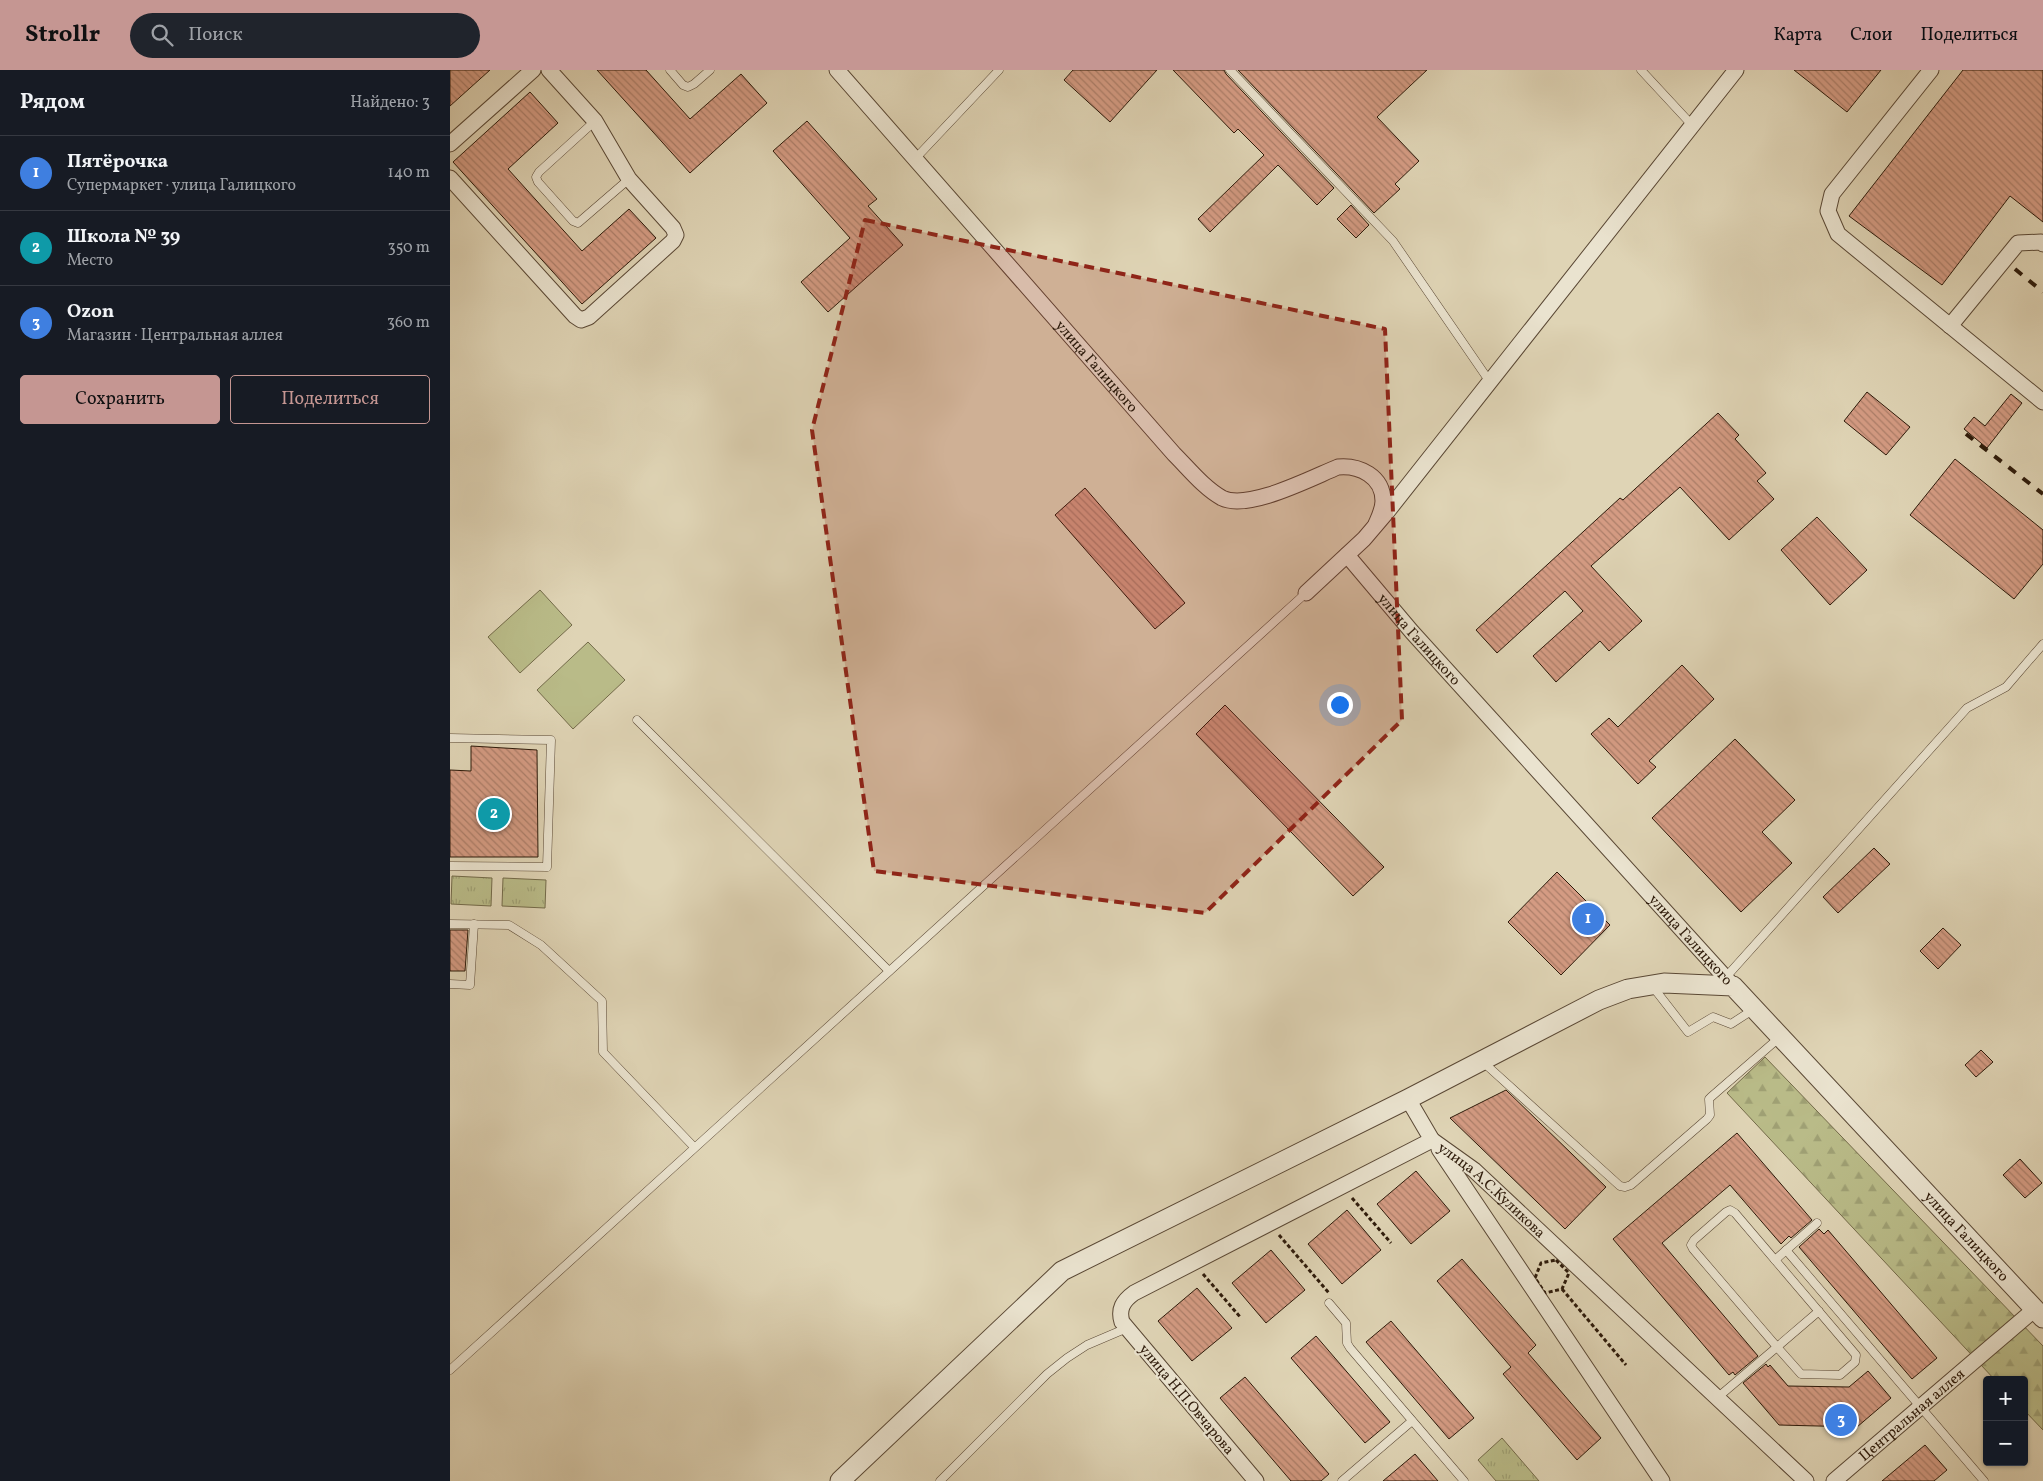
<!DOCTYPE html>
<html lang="ru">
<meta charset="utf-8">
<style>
:root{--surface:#171b24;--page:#20242c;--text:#f1f3f6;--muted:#9ea1a6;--line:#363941;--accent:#c59692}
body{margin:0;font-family:Vollkorn,serif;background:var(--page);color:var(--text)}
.controls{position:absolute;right:15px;bottom:15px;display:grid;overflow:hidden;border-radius:5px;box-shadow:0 1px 4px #0004}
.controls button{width:45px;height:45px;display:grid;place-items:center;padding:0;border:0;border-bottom:1px solid var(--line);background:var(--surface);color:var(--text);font:25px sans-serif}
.you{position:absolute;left:889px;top:634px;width:18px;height:18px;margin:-12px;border:4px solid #fff;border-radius:50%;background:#1a73e8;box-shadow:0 0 0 8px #1a73e833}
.badge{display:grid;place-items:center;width:32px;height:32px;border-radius:50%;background:var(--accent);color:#fff;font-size:16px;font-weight:700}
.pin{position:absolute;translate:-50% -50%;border:2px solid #fff;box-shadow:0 1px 5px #0006}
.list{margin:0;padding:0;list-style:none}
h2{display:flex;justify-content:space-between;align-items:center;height:65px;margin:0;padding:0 20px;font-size:21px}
h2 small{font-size:16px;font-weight:400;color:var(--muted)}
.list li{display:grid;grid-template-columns:32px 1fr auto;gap:15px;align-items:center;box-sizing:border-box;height:75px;padding:0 20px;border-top:1px solid var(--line)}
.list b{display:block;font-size:19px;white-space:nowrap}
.list p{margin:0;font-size:16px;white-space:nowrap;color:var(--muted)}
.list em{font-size:16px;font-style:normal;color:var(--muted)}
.actions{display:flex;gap:10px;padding:15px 20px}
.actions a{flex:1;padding:11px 0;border:1px solid var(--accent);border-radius:5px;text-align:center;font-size:18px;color:var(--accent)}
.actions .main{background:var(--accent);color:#111}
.icon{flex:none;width:28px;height:28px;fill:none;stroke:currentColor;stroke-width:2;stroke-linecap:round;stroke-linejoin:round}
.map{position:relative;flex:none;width:1593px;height:1411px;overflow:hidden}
header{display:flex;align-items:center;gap:30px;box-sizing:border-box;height:70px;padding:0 25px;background:var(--accent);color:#111}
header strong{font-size:24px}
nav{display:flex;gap:28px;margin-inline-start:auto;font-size:18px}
.search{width:350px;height:45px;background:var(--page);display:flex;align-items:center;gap:12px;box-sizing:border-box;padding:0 18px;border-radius:28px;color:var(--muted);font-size:19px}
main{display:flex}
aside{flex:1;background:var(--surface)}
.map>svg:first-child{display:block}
.grass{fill:#b9bb88;stroke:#736a49}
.forest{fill:url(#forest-firs);stroke:#736a49}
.park{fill:url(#park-tufts);stroke:#736a49}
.building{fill:url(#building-back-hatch);stroke:#2d1a0a}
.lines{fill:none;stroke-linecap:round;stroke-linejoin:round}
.service-casing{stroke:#5a4835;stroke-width:9}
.minor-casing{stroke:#5a4835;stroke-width:17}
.tertiary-casing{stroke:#5a4835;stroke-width:21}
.path{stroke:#2d1a0a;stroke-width:3;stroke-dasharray:4 2.5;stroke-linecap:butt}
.service{stroke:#eae3cf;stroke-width:8}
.minor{stroke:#eae3cf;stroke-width:15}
.tertiary{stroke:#eae3cf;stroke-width:19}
.rail{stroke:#2d1a0a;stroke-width:4;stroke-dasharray:9 9;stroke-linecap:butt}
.marked{fill:#8f2418;fill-opacity:0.2;stroke:#8f2418;stroke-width:4;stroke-dasharray:10 6;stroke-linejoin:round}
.labels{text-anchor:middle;stroke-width:4.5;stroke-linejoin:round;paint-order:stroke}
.street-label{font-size:15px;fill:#2d1a0a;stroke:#eae3cf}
</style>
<header>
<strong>Strollr</strong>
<div class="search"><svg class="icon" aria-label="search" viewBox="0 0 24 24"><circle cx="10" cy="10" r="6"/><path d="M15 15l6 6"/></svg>Поиск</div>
<nav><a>Карта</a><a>Слои</a><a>Поделиться</a></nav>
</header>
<main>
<aside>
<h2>Рядом<small>Найдено: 3</small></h2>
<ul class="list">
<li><span class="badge" style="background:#3f7fe0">1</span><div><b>Пятёрочка</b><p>Супермаркет · улица Галицкого</p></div><em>140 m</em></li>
<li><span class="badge" style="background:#0f9aa8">2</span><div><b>Школа № 39</b><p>Место</p></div><em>350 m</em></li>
<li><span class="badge" style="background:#3f7fe0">3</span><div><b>Ozon</b><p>Магазин · Центральная аллея</p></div><em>360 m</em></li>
</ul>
<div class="actions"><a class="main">Сохранить</a><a>Поделиться</a></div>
</aside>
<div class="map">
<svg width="1593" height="1411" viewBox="0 0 1593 1411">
<defs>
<pattern id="forest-firs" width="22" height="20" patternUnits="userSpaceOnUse" patternTransform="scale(1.25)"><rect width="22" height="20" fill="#b9bb88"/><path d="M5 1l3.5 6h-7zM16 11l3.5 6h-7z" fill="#9fa074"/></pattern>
<pattern id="park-tufts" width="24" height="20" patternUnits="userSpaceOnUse" patternTransform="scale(1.25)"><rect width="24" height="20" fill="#b9bb88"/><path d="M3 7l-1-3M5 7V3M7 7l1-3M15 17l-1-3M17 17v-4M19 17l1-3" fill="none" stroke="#9fa074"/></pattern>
<pattern id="building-back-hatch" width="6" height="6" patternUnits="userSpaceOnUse" patternTransform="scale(1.25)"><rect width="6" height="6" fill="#d49b83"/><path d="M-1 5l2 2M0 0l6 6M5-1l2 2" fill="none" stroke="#ac7e69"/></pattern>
</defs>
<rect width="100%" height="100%" fill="#dfd4b5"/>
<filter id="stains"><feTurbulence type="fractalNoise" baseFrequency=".004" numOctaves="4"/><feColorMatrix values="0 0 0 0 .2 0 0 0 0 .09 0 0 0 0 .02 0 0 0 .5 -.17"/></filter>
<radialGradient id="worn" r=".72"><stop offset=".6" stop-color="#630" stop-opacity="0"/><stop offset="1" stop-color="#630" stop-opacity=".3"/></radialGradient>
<!-- grass -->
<g class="grass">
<polygon points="90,520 122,555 70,603 38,567"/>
<polygon points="138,572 175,610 123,659 87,620"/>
</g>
<!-- forest -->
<polygon class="forest" points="1315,987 1593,1276 1593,1360 1574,1340 1574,1310 1545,1310 1277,1023"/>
<!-- park -->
<g class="park">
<polygon points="2,806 42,808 41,836 1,834"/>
<polygon points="53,808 96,810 95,838 52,836"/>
<polygon points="1052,1368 1089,1411 1046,1411 1028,1390"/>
</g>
<!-- building -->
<g class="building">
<polygon points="0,0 40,0 0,36"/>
<polygon points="147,0 196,0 240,49 291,4 317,33 240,103"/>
<polygon points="623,0 707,0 660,52 614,10"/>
<polygon points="723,0 774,0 776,4 884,118 867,135 828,95 760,162 748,149 814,85 788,59 784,63"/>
<polygon points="788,0 977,0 927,47 969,91 945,114 950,119 924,143"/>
<polygon points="1344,0 1431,0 1397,42"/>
<polygon points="1513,0 1593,0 1593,152 1560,126 1492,215 1399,146"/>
<polygon points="80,22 108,53 58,99 132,181 179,139 206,168 132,234 3,92"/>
<polygon points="357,51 427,129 418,136 453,175 378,242 351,212 400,168 323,81"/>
<polygon points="901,135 919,155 906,168 887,149"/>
<polygon points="1417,322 1460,357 1436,385 1394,351"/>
<polygon points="1561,324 1572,333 1537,378 1514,359 1524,347 1535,356"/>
<polygon points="1268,343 1289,365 1285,369 1316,403 1307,411 1324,429 1279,470 1230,417 1141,496 1192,551 1159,581 1150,571 1106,612 1083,586 1133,541 1115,521 1047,583 1026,560 1170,428 1173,430"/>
<polygon points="1505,389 1593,460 1593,494 1564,529 1460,445"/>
<polygon points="635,418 735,533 705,559 605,445"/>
<polygon points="1367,447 1417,500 1380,535 1331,480"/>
<polygon points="1232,595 1264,629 1199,691 1206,697 1188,714 1141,664 1159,648 1168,657"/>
<polygon points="775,635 934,797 903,826 746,664"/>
<polygon points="1285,669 1345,730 1312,762 1342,793 1291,842 1202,748"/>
<polygon points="21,676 87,680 88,787 0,787 0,700 21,701"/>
<polygon points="1424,778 1440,794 1388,843 1373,827"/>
<polygon points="1107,802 1160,855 1111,905 1058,852"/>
<polygon points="1493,858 1511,875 1488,899 1470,881"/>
<polygon points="0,860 18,860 15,901 0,901"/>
<polygon points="1531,980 1543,992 1526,1007 1515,995"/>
<polygon points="1056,1020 1156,1117 1115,1159 1000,1048"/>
<polygon points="1287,1063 1362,1150 1341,1168 1339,1166 1331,1174 1280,1115 1212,1173 1308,1286 1285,1305 1283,1302 1279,1305 1163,1169"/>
<polygon points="1570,1089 1592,1113 1575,1128 1553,1105"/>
<polygon points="966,1101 1000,1141 961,1174 927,1134"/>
<polygon points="897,1140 931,1180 892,1214 858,1174"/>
<polygon points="1369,1159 1374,1164 1378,1160 1487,1288 1462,1309 1349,1177"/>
<polygon points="821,1180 855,1220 816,1253 782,1213"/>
<polygon points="1012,1189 1086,1275 1078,1283 1151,1368 1127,1390 1053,1304 1061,1297 987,1211"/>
<polygon points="747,1218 782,1258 742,1291 708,1251"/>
<polygon points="941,1251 1024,1348 999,1369 916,1272"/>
<polygon points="866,1266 940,1352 915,1373 841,1288"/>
<polygon points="1316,1294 1318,1297 1320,1295 1338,1316 1399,1317 1418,1301 1441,1328 1407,1357 1329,1355 1293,1313"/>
<polygon points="795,1307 879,1404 871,1411 841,1411 770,1328"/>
<polygon points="1475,1375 1497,1400 1484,1411 1432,1411"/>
<polygon points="965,1384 988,1411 933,1411"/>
</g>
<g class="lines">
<!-- service casing -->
<g class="service-casing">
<g id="service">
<polyline points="220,0 233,15 238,17 244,14 260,0"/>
<polyline points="780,0 943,171 1040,312"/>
<polyline points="1191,0 1242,55"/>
<polyline points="145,51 89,102 86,107 88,112 123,151 128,153 179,109"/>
<polyline points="465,89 549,0"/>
<polyline points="187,650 439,901"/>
<polyline points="0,668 101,670 97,797 0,796"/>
<polyline points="0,854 59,855 91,875 152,931 153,982 244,1077"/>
<polyline points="1276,907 1517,638 1556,617 1593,574"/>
<polyline points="0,914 20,915 24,854"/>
<polyline points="1203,917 1238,962 1263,947 1281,954 1304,939"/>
<polyline points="1033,992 1170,1116 1175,1117 1181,1115 1257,1049 1260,1045 1259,1029 1261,1027 1330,967"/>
<polyline points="1336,1180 1534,1411"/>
<polyline points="1325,1190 1367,1153"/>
<polyline points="879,1233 896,1253 897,1273 900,1278 1014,1411"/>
<polyline points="0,1300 856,523"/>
<polyline points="1267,1328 1327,1277 1243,1179 1241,1175 1244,1170 1276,1142 1280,1140 1285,1143 1406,1285 1405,1292 1390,1305 1351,1304 1327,1277 1369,1241"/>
<polyline points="490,1411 597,1304 617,1288 637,1275 677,1258"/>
<polyline points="892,1411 962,1351"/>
</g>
</g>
<!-- minor casing -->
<g class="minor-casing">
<g id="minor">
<path id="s1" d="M387,0L724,384C739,399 754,418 772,428C798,441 861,408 888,397C909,395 933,406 933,431C933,439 929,447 926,454"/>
<polyline points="1481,0 1382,124 1378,141 1388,164 1593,332"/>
<polyline points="0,74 83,0"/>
<polyline points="0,108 125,246 131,250 139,247 223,171 226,165 223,158 179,109 145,51 99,0"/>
<polyline points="1500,256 1568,173 1591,172 1593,174"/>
<path id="s2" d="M897,485L962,562L1283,916"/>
<polyline points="856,523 914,469 937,442 1286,0"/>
<path id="s3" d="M982,1070L1024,1100L1356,1411"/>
<polyline points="989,1079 1212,1411"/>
<path d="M806,1411L672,1252C668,1239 673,1231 684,1223L982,1070L958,1029"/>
<path id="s4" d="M1384,1411L1585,1239"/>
</g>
</g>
<!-- tertiary casing -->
<g class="tertiary-casing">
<g id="tertiary">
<path id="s5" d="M390,1411L612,1201L958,1029L1149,930L1178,919L1214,913L1283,916L1593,1248"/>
</g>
</g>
<!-- path -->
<g class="path">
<polyline points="902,1128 941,1173"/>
<polyline points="829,1165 879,1223"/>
<polygon points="1106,1190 1119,1203 1112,1219 1095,1223 1085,1208 1091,1193"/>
<polyline points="753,1204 791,1248"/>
<polyline points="1112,1219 1176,1295"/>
</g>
<!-- service -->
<use href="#service" class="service"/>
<!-- minor -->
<use href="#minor" class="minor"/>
<!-- tertiary -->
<use href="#tertiary" class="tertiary"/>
<!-- rail -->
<g class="rail">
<polyline points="1565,199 1593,222"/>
<polyline points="1516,364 1593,424"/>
</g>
</g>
<!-- marked area -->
<path class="marked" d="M415,150L935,259L952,650L755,843L424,801L362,360Z"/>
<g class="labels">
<!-- street labels -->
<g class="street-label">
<text dy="5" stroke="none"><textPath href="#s1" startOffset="394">улица Галицкого</textPath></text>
<text dy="5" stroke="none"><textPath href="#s2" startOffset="111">улица Галицкого</textPath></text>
<text dy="5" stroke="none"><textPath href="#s2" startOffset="516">улица Галицкого</textPath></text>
<text dy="5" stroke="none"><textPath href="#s3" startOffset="78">улица А.С.Куликова</textPath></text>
<text dy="5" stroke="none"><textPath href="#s5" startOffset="1386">улица Галицкого</textPath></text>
<text transform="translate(737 1329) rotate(50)" y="5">улица Н.П.Овчарова</text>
<text dy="5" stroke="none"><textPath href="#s4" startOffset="102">Центральная аллея</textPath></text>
</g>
</g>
<rect width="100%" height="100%" filter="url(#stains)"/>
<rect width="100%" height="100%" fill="url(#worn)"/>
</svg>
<div class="controls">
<button>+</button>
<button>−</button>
</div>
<div class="you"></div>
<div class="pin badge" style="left:1138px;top:849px;background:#3f7fe0">1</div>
<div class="pin badge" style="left:44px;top:744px;background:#0f9aa8">2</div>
<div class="pin badge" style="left:1391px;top:1350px;background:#3f7fe0">3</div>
</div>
</main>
